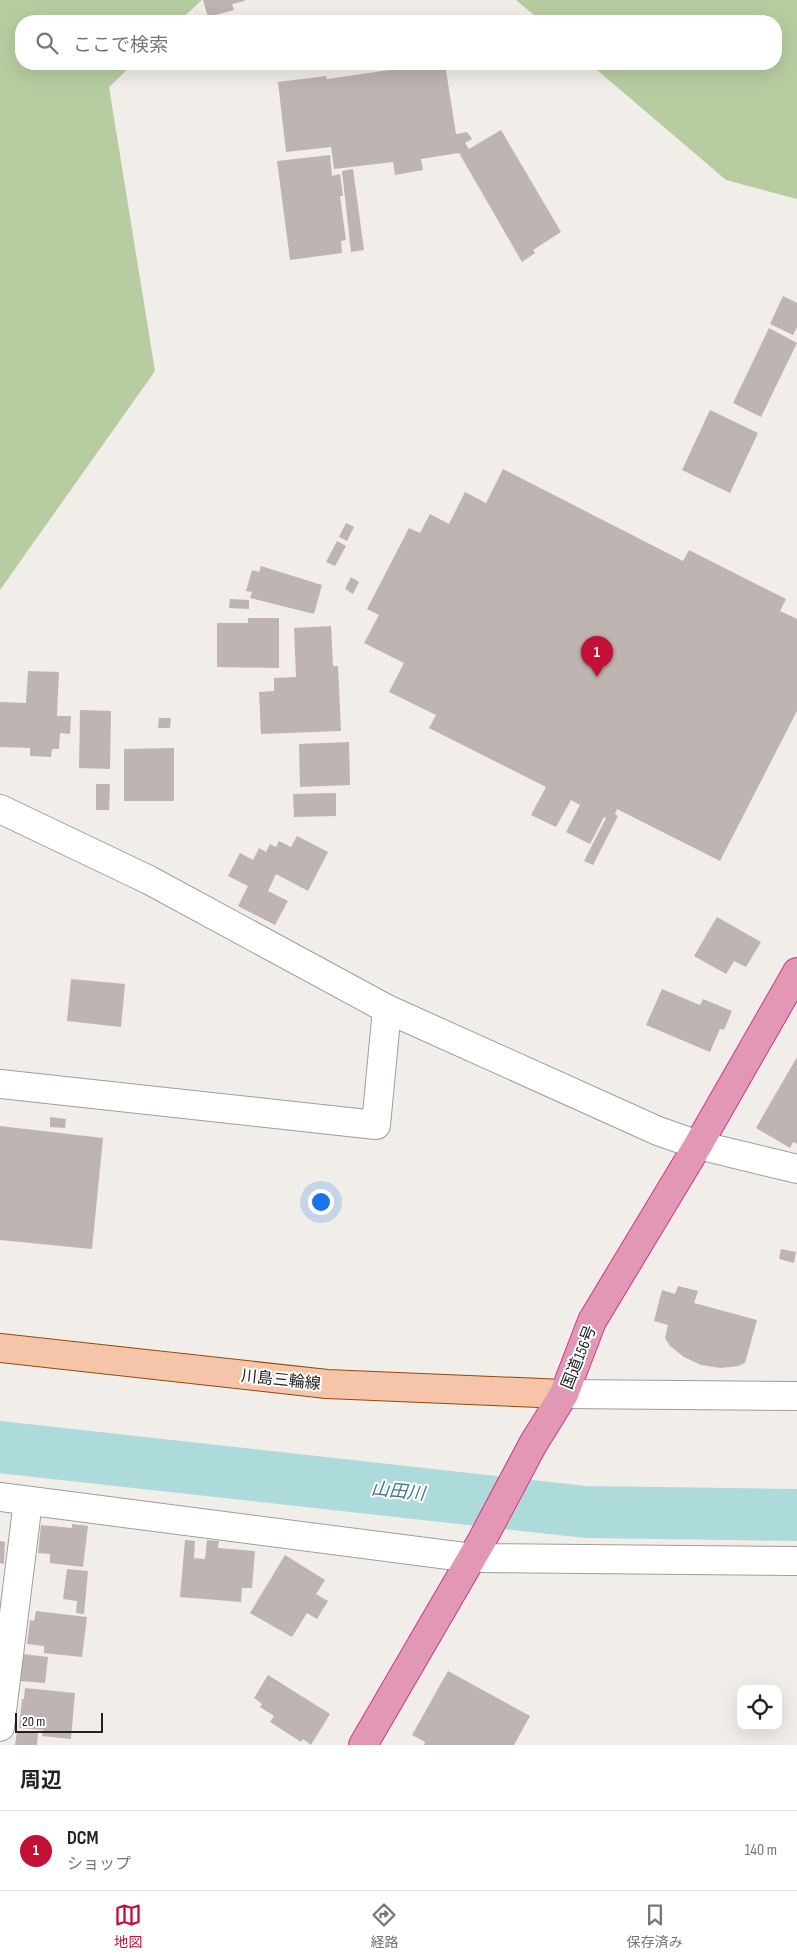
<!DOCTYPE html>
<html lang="ja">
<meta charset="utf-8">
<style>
:root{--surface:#fff;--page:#f6f6f6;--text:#222;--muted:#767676;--line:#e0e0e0;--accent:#c40f36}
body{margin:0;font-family:"Sofia Sans Condensed","Noto Sans JP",sans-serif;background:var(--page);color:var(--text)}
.controls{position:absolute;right:15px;bottom:15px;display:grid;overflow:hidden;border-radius:10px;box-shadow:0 5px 20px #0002}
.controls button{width:45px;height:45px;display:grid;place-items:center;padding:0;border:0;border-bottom:1px solid var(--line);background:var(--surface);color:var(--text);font:25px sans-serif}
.scale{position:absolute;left:15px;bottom:12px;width:88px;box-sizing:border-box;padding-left:5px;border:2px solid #212121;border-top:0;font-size:14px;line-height:18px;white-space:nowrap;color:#212121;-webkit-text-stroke:4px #fff;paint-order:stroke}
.you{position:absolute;left:320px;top:1201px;width:18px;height:18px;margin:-12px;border:4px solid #fff;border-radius:50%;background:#1a73e8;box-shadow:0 0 0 8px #1a73e833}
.badge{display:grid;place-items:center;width:32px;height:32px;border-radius:50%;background:var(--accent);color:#fff;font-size:16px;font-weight:700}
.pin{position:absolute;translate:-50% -41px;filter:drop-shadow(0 1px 2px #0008)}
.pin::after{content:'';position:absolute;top:26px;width:18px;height:15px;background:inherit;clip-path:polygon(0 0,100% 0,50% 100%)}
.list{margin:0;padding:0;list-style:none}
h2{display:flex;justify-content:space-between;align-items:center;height:65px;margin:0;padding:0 20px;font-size:21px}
h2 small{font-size:16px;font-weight:400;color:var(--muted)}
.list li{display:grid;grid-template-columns:32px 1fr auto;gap:15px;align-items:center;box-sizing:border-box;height:80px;padding:0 20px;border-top:1px solid var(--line)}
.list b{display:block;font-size:19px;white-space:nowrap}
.list p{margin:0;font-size:16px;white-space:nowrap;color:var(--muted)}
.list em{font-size:16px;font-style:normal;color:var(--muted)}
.icon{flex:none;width:28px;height:28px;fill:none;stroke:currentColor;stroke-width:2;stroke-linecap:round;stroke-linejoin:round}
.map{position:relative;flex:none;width:797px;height:1745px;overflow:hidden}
.search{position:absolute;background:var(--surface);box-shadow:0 5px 20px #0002;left:15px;right:15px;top:15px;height:55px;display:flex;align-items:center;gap:12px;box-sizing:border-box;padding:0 18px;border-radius:20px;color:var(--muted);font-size:19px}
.sheet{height:145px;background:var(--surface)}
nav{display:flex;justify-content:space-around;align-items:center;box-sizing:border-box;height:70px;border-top:1px solid var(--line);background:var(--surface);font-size:14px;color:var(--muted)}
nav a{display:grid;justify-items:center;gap:2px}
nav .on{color:var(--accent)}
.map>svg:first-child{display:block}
.forest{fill:#b7cda1}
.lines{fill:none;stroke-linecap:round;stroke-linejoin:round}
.river{stroke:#addadb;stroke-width:52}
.building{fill:#beb5b2}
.minor-casing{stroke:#9e9e9e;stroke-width:30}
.major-casing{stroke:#94490b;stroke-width:30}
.highway-casing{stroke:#cf368b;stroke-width:30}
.minor{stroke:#fff;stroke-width:28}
.major{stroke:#f6c4a9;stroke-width:28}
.highway{stroke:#e297b5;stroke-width:28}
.labels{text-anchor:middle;stroke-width:4;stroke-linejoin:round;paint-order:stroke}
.street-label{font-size:16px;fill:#212121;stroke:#fff}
.water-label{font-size:18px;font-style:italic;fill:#47788c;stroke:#fff}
</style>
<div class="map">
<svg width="797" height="1745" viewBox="0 0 797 1745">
<rect width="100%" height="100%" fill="#f1ede9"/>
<!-- forest -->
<g class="forest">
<polygon points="0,0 202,0 179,21 21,21 21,64 133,64 109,87 155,371 0,590"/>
<polygon points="516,0 797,0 797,199 726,180 590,64 776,64 776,21 541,21"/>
</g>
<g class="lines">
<!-- river -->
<polyline class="river" points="0,1447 586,1512 797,1515"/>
</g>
<!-- building -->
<g class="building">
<polygon points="203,0 245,0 245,1 232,4 234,10 208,17"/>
<polygon points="431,64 445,64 456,134 467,132 472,139 465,143 469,149 501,130 561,232 533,250 535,253 522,262 459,153 421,159 423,170 395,175 393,162 334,169 331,147 286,152 278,82 326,76 327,79"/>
<polygon points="330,155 332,176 340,174 343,196 340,196 346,240 341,241 342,253 290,260 277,161"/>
<polygon points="353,169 364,250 351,252 342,171"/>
<polygon points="783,296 797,303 797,327 793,335 770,324"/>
<polygon points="769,328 797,343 761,417 733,403"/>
<polygon points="710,410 758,433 730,493 682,470"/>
<polygon points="503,469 683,561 689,550 786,599 780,611 797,619 797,711 720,861 617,809 615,814 618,816 593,865 584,861 606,818 604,817 590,844 566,832 580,805 571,800 556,827 531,815 546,787 429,728 436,715 389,692 404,663 364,643 379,615 367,609 409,528 420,533 430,514 449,524 465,492 486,503"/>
<polygon points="346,523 354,527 347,541 339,537"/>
<polygon points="337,541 346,546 335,566 326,562"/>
<polygon points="261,566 322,585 314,614 250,598 252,592 246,591 252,570 259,572"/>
<polygon points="351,577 359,582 353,594 345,589"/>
<polygon points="230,599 249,600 249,609 229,608"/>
<polygon points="248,618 279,618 279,668 217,667 217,623 248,623"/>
<polygon points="331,626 333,666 338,666 341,731 261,734 259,692 274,691 274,678 296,677 294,628"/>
<polygon points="28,671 59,672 57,716 71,716 70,734 60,733 59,749 52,749 51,757 30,756 30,748 0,747 0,702 26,703"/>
<polygon points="80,710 111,711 110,769 79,768"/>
<polygon points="159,718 171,718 170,728 158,728"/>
<polygon points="349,742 350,785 300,787 299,744"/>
<polygon points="174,748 174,801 124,801 124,749"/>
<polygon points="96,784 110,784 109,810 96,810"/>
<polygon points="336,793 336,816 294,817 293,794"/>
<polygon points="297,836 328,852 308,891 276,874 268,891 288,901 275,925 238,906 248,886 228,876 240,853 253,860 259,848 266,852 270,844 276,847 279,841 291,847"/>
<polygon points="717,917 761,942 746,967 734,961 726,974 694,956"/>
<polygon points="71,979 125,984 121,1027 67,1021"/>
<polygon points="662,989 700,1005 703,999 732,1011 724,1030 720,1029 710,1052 646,1025"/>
<polygon points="797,1057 797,1144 793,1142 790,1148 756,1128"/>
<polygon points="50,1117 66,1119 65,1128 50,1127"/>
<polygon points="0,1126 103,1138 92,1249 0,1240"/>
<polygon points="781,1249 796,1252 794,1263 779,1259"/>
<polygon points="678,1286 698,1291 694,1303 757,1320 745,1363 738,1366 721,1368 701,1365 684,1357 670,1346 665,1338 668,1325 654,1321 662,1290 675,1294"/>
<polygon points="72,1524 88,1526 83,1567 50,1563 50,1554 38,1553 41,1525 72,1528"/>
<polygon points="185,1540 195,1541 194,1558 205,1559 207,1540 219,1541 218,1548 255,1551 252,1588 242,1588 241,1602 180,1597"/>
<polygon points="0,1541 5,1542 4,1564 0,1563"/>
<polygon points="285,1555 325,1580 316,1594 328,1601 317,1619 307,1613 292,1637 250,1613"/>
<polygon points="67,1569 88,1571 84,1614 76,1613 77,1601 63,1599"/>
<polygon points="36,1611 87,1617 82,1657 44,1653 44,1646 27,1644 30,1620 34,1621"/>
<polygon points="23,1654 48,1657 45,1683 20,1681"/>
<polygon points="448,1671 530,1716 514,1745 424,1745 425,1742 412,1735"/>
<polygon points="268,1675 330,1714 311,1745 303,1739 301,1742 270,1722 274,1716 260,1707 262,1704 254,1698"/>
<polygon points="25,1688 75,1693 71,1739 42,1736 43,1730 19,1728 22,1699 24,1699"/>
<polygon points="17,1731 38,1733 37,1745 15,1745"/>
</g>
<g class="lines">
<!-- minor casing -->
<g class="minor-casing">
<g id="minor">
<polyline points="0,809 149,880 387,1009 658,1131 698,1145 797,1169"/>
<polyline points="0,1084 376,1125 387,1009"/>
<polyline points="564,1394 797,1396"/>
<polyline points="0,1497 472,1558 797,1561"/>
<polyline points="0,1727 28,1501"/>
</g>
</g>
<!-- major casing -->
<g class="major-casing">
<polyline id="major" points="0,1348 327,1384 564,1394"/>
</g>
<!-- highway casing -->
<g class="highway-casing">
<polyline id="highway" points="363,1745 481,1542 533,1444 564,1394 592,1321 698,1145 797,972"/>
</g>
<!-- minor -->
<use href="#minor" class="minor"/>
<!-- major -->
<use href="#major" class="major"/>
<!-- highway -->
<use href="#highway" class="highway"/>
</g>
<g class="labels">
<!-- street labels -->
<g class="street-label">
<text transform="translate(578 1357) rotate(-68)" y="6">国道156号</text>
<text transform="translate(281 1379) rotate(6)" y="6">川島三輪線</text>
</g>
<!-- water labels -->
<g class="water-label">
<text transform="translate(398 1491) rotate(6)" y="6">山田川</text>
</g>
</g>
</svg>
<div class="controls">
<button><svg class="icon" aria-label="locate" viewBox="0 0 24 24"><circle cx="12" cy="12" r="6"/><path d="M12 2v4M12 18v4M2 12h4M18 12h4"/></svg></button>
</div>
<div class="scale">20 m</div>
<div class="you"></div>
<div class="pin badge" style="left:597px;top:677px">1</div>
<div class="search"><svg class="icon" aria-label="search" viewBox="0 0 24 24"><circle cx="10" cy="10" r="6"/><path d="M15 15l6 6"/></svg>ここで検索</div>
</div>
<section class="sheet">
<h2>周辺<small></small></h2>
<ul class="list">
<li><span class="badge">1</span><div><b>DCM</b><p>ショップ</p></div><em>140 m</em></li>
</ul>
</section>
<nav>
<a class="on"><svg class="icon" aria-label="map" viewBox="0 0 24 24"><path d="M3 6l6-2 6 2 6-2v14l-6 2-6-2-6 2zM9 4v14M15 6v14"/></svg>地図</a>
<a><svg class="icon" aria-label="directions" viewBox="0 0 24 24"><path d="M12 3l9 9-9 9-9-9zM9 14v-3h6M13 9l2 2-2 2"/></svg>経路</a>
<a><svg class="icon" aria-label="saved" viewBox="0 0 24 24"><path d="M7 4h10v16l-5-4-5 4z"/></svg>保存済み</a>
</nav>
